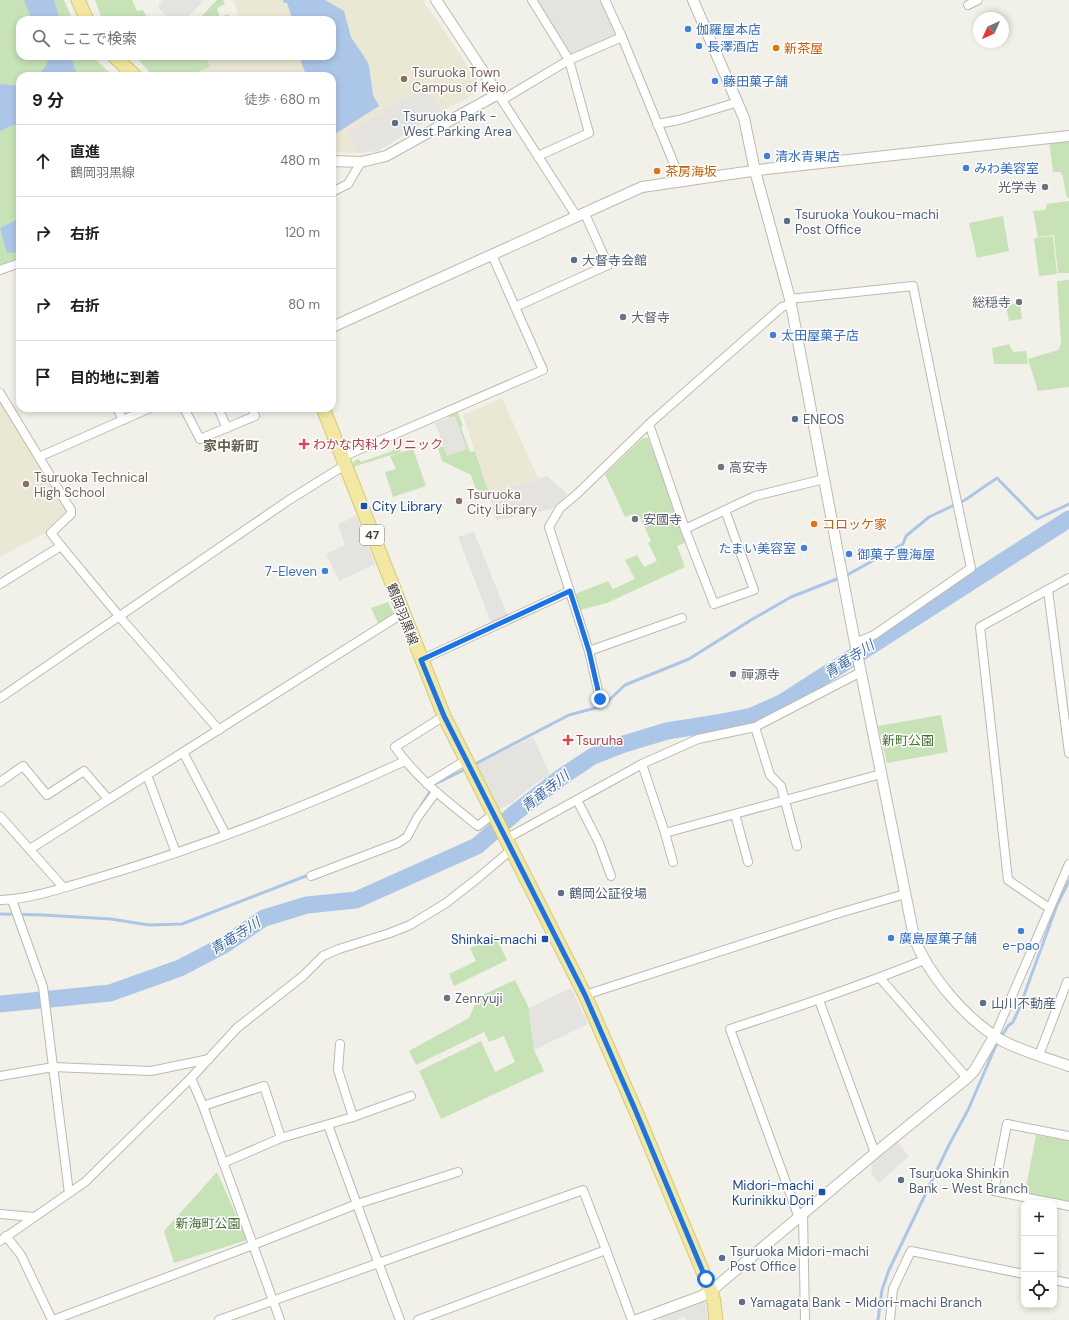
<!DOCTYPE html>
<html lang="ja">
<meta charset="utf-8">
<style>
:root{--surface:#fff;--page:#f6f6f6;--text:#202124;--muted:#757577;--line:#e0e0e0}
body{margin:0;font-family:"DM Sans","Noto Sans JP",sans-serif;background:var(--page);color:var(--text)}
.controls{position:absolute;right:12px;bottom:12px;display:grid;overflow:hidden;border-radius:8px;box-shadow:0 2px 6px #0003}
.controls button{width:36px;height:36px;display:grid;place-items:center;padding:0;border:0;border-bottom:1px solid var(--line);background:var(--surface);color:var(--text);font:20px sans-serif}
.compass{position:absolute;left:973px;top:12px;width:36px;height:36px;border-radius:50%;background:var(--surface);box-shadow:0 2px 6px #0003;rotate:225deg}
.stop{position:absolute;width:12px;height:12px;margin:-9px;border:3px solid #1a73e8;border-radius:50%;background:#fff}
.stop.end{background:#1a73e8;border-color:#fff;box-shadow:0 1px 4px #0008}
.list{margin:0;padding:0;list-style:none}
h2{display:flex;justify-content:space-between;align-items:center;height:52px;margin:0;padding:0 16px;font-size:17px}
h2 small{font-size:13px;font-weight:400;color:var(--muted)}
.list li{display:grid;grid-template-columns:26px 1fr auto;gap:12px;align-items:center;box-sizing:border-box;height:72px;padding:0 16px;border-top:1px solid var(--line)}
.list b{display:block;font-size:15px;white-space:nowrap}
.list p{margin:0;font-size:13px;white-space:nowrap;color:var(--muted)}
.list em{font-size:13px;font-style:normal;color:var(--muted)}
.icon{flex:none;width:22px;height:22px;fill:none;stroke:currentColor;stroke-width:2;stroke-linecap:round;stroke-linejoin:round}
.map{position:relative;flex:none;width:1069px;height:1320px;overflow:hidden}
.search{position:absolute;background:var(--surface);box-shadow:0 2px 6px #0003;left:16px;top:16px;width:320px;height:44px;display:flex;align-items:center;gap:10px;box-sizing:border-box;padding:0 14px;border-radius:12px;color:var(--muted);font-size:15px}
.panel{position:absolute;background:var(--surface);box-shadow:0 2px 6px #0003;left:16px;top:72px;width:320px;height:340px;border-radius:12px}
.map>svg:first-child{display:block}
.education{fill:#eae7d4}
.green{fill:#c7e2b7}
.parking{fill:#e4e3e0}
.water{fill:#acc6e8}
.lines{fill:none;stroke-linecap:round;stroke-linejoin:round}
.stream{stroke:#acc6e8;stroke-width:3}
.river{stroke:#acc6e8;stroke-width:17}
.minor-casing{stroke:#bdbaac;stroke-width:10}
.tertiary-casing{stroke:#bdbaac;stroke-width:12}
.primary-casing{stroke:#d5c874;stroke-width:15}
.minor{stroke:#fff;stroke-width:8}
.tertiary{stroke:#fff;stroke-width:10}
.primary{stroke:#f2e8a2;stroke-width:13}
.route{stroke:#1a73e8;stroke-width:5}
.shop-dot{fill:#3f7fe0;stroke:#fff;stroke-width:1.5}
.food-dot{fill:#e8710a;stroke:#fff;stroke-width:1.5}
.education-dot{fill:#8d6e63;stroke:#fff;stroke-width:1.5}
.service-dot{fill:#5c6f8a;stroke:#fff;stroke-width:1.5}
.worship-dot{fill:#6b7280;stroke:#fff;stroke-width:1.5}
.health-dot{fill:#e0444e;stroke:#fff;stroke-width:1.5}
.transit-dot{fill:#1a4fb4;stroke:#fff;stroke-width:1.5}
.labels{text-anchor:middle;stroke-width:3;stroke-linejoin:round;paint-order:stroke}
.shield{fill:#fff;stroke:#7d7b74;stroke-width:1}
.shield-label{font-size:12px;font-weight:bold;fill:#454238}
.shop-label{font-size:13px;fill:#366cbe;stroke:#fff;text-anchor:start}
.food-label{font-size:13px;fill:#c56008;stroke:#fff;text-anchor:start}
.education-label{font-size:13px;fill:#785e54;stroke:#fff;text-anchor:start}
.service-label{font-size:13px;fill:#4e5e75;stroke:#fff;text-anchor:start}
.worship-label{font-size:13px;fill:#5b616d;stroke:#fff;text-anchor:start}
.health-label{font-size:13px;fill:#be3a42;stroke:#fff;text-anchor:start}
.transit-label{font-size:13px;fill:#164399;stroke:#fff;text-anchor:end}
.street-label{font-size:13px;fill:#454238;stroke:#fff}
.park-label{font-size:13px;fill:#407032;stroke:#fff}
.neighbourhood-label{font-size:14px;font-weight:bold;fill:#676151;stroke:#fff}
.water-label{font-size:14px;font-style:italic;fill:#3e69a4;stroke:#fff}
</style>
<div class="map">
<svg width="1069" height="1320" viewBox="0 0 1069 1320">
<rect width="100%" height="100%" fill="#f2f1e9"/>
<!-- education -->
<g class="education">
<polygon points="233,0 422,0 436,18 479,83 476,93 442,112 425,86 348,134 359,153 332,152 332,76 187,76 210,67 206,56 332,56 332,20 238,20 239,16"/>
<polygon points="502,398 538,478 489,493 463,415"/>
<polygon points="0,402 68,509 67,514 47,532 0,557"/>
</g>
<!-- green -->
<g class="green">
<polygon points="0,0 64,0 73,20 20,20 20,56 92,56 113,76 20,76 20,258 0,265"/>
<polygon points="95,0 132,0 137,11 143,10 148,20 105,20 101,16"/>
<path d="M217,0H223L225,4L217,8L220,17L229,14V16C222,23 207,20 198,20Z"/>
<polygon points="135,56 206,56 210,67 187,76 153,76"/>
<polygon points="1069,139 1069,198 1067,198 1062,174 1060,172 1053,172 1049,141"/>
<polygon points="1069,201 1069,273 1058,273 1054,235 1038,237 1033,211 1045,210 1047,204"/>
<polygon points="1003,216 1009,251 977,258 969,223"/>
<polygon points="1053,236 1057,274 1039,276 1034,238"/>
<polygon points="1069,280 1069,387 1038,391 1028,359 1058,350 1061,344 1057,281"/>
<polygon points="1020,302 1022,319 1009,321 1006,306"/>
<polygon points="1009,344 1013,352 1026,351 1028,364 994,364 992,348"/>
<polygon points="457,411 463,426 461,427 470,452 475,451 490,497 475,488 471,475 442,461 438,448 444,446 448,456 454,416 449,418 448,415"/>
<polygon points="643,438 648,438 687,542 677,546 685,567 607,603 580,610 575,594 608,581 613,589 635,579 625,560 637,555 644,567 657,561 648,543 651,541 640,517 635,520 632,514 625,517 605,474"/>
<polygon points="394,449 397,450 400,449 401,452 353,467 354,461 358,459 361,462 392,451"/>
<polygon points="413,449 426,486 393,497 385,472 396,469 390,456"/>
<polygon points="388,602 395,616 379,625 371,608"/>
<polygon points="941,715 948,752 887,763 878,726"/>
<polygon points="495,936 507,960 454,986 449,974 476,961 470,948"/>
<polygon points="515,980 529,1008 534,1050 544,1071 441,1119 419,1071 481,1041 495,1072 515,1062 504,1036 489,1042 484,1032 416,1065 409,1051 469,1018 478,997"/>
<polygon points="1036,1135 1069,1141 1069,1202 1025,1193"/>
<polygon points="217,1172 247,1240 174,1263 164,1231"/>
</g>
<!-- parking -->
<g class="parking">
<polygon points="162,0 204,0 185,20 171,20 159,9 159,4"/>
<polygon points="537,0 601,0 616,30 614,37 573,57"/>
<polygon points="425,86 442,112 378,151 359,153 347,134"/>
<polygon points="455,416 467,449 447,456 435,423"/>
<polygon points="546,475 567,494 552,509 496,520 489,493 544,477"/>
<polygon points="356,515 375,564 339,581 326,554 345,545 338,525"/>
<polygon points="474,532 508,617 491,622 458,537"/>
<polygon points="533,737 550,774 531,787 512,803 498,810 476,765"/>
<polygon points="571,988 588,1024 534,1050 529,1008"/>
<polygon points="898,1142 909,1156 879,1183 871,1174 872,1163"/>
<polygon points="705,1301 708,1320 687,1320 685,1317 676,1320 661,1320 660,1316"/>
</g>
<!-- water -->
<g class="water">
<polygon points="24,0 54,0 60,20 32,20"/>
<polygon points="283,0 325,0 344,11 351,37 367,61 369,66 373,95 379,106 332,136 332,76 309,76 309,74 306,75 299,56 332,56 332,20 293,20 287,3 284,3"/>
<polygon points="46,56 71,56 77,76 37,76 46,66 48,60"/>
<polygon points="0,84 20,86 20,122 0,131"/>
<polygon points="20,218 20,252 7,253 0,228"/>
</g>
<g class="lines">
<!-- stream -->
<g class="stream">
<polyline points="473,765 569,715 603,706 625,685 689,659 751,620 791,597 847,575 903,544 906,536 929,517 965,500 997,478 1037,519 1069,504"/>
<polyline points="421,806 435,784 466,769"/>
<polyline points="0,914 43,915 111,919 149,925 182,924 311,874"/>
<polyline points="878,1320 882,1290 889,1270 949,1145 968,1110 997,1043 1008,1026 1013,1022 1019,1009 1057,905 1069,881"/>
</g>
<!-- river -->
<polyline class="river" points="0,1004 110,993 180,968 224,945 264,918 307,905 356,900 477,846 515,813 560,778 593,756 624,744 667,731 717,723 752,716 783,702 1069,519"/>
<!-- minor casing -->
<g class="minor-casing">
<g id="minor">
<polyline points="532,0 569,60 589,133 538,156"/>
<polyline points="605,0 622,37 681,181"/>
<polyline points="968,5 978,0"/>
<polyline points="498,94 577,217"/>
<polyline points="502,100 569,60 622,37"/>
<polyline points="657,124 679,120 738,102"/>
<polyline points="332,192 348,184 361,162"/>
<polyline points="0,270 20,263"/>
<polyline points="790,299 913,286 952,478 971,568 874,635 855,643"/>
<polyline points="515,307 608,265 585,214"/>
<polyline points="0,393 71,510 71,514 51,533 61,546 119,616 219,730"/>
<polyline points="117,408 123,420"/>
<polyline points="184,408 200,439 255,416 252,408"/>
<polyline points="218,408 227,428"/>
<polyline points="649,424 685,529 714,604 754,590 725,510"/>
<polyline points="39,457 150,408"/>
<polyline points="342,457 543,370 492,255"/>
<polyline points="685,529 755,496 824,479"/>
<polyline points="0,584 61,546"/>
<polyline points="1048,590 1069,753"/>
<polyline points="589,651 682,618"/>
<polyline points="421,660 570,591"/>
<polyline points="0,698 289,500 345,465"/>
<polyline points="600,699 589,651 549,527 560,508 577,494 649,424 782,307 791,304"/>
<path d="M444,716L395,747C417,779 448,802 478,826L493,814"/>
<polyline points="755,727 770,775 781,786 797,846"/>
<polyline points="183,752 226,835"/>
<polyline points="642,764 665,833 881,774"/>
<polyline points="147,775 176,853"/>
<polyline points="0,782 23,766 47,795 84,771 108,799"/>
<polyline points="427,784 466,760"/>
<polyline points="577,800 599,843 611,876"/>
<polyline points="735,814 748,862"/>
<polyline points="0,816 63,887"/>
<polyline points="665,833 673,862"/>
<polyline points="513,835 642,764 698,739 755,727 861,672"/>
<polyline points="30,849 403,613"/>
<polyline points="311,876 398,843 407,837 417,818 436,792"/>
<path d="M0,900C29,900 68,886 97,878C202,847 305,807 405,761"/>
<polyline points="12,900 43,987 69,1193"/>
<polyline points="1049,908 1008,880 980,627 1069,578"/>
<polyline points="880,978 967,1078"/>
<polyline points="585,995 836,914 905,894"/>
<polyline points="819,1000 875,1153"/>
<polyline points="995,1035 1069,864"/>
<polyline points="340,1044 338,1070 353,1117"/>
<polyline points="1039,1055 1067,982 1069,983"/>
<polyline points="0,1076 53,1067 151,1071 209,1059"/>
<polyline points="191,1078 203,1106 280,1320"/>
<polyline points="203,1106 264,1086 281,1138"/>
<polyline points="328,1125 378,1262 400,1320"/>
<polyline points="223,1163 281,1138 353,1117 411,1096"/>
<polyline points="1053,1203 994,1191 1007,1124 1069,1136"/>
<polyline points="1054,1203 1069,1206"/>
<polyline points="0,1214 34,1217"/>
<polyline points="803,1214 805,1320"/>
<path d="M799,1218L730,1029C795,1008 860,986 924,960"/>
<polyline points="6,1236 21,1255 52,1320"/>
<polyline points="0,1241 85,1182 191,1078 237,1028 303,976 323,956 339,949 390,933 410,925 446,903 478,878 511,850"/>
<polyline points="1054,1280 1069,1283"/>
<polyline points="53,1320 253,1245 357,1204 458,1172"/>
<polyline points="219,1320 583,1190 606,1250 632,1320"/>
<polyline points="418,1320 606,1250"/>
<polyline points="890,1320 893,1289 911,1251 1024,1274"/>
</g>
</g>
<!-- tertiary casing -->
<g class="tertiary-casing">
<g id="tertiary">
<path d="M693,0L744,118L755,171L790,299L855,643L914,937C928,975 966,1019 1001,1040C1021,1051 1047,1058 1069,1066"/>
<polyline points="332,161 361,162 386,156 498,94 436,0"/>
<polyline points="332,327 642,187 766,169 1069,136"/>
<polyline points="637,1320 702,1296 717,1286 875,1153 967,1078 974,1071 995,1035"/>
</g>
</g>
<!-- primary casing -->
<g class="primary-casing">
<g id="primary">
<polyline points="78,0 87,20"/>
<polyline points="114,56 135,76"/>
<polyline points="323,408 444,716 585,995 634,1107 711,1291 714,1302 716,1320"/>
</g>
</g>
<!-- minor -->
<use href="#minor" class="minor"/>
<!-- tertiary -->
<use href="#tertiary" class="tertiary"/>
<!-- primary -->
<use href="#primary" class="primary"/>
</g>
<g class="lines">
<!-- route -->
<polyline class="route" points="600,699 589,651 570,591 421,660 444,716 585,995 634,1107 706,1279"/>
</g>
<!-- markers -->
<g class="shop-dot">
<circle cx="688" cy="29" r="4"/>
<circle cx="699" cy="46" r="4"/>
<circle cx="715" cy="81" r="4"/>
<circle cx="767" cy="156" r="4"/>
<circle cx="966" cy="168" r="4"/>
<circle cx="773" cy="335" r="4"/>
<circle cx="804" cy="548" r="4"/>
<circle cx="849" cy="554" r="4"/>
<circle cx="325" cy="571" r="4"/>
<circle cx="1021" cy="931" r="4"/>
<circle cx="891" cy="938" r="4"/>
</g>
<g class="food-dot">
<circle cx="776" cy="48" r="4"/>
<circle cx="657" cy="171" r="4"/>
<circle cx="814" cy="524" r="4"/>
</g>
<g class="education-dot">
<circle cx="404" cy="79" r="4"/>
<circle cx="26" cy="484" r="4"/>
<circle cx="459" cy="501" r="4"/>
</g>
<g class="service-dot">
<circle cx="395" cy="123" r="4"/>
<circle cx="787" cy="221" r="4"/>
<circle cx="574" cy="260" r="4"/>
<circle cx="795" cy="419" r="4"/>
<circle cx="561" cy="893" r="4"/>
<circle cx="983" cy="1003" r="4"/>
<circle cx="901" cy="1180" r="4"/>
<circle cx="722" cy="1258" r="4"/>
<circle cx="742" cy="1302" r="4"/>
</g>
<g class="worship-dot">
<circle cx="1045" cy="187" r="4"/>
<circle cx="1019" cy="302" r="4"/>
<circle cx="623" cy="317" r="4"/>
<circle cx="721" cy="467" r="4"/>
<circle cx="635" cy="519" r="4"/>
<circle cx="733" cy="674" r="4"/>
<circle cx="447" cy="998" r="4"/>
</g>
<g class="health-dot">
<path d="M302 438h4v4h4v4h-4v4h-4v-4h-4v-4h4z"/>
<path d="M566 734h4v4h4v4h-4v4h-4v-4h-4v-4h4z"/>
</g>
<g class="transit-dot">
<rect x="360" y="502" width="8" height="8" rx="2"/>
<rect x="541" y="935" width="8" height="8" rx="2"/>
<rect x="818" y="1188" width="8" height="8" rx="2"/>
</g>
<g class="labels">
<!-- shield labels -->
<rect class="shield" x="360" y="525" width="24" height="20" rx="3"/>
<g class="shield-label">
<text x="372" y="539">47</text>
</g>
<!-- shop labels -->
<g class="shop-label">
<text x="696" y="34">伽羅屋本店</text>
<text x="707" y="51">長澤酒店</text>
<text x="723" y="86">藤田菓子舗</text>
<text x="775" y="161">清水青果店</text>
<text x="974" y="173">みわ美容室</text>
<text x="781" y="340">太田屋菓子店</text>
<text x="796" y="553" text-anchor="end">たまい美容室</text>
<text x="857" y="559">御菓子豊海屋</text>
<text x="317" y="576" text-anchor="end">7-Eleven</text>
<text x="899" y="943">廣島屋菓子舗</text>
<text x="1021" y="950" text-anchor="middle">e-pao</text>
</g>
<!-- food labels -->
<g class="food-label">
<text x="784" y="53">新茶屋</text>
<text x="665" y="176">茶房海坂</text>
<text x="822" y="529">コロッケ家</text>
</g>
<!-- education labels -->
<g class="education-label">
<text x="412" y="77">Tsuruoka Town<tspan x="412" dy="15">Campus of Keio</tspan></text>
<text x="34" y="482">Tsuruoka Technical<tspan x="34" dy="15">High School</tspan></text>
<text x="467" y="499">Tsuruoka<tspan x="467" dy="15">City Library</tspan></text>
</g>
<!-- service labels -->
<g class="service-label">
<text x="403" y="121">Tsuruoka Park -<tspan x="403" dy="15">West Parking Area</tspan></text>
<text x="795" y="219">Tsuruoka Youkou-machi<tspan x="795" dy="15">Post Office</tspan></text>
<text x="582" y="265">大督寺会館</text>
<text x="803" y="424">ENEOS</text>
<text x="569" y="898">鶴岡公証役場</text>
<text x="991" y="1008">山川不動産</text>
<text x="909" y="1178">Tsuruoka Shinkin<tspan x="909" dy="15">Bank - West Branch</tspan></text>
<text x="730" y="1256">Tsuruoka Midori-machi<tspan x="730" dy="15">Post Office</tspan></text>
<text x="750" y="1307">Yamagata Bank - Midori-machi Branch</text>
</g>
<!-- worship labels -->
<g class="worship-label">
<text x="1037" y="192" text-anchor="end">光学寺</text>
<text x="1011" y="307" text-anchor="end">総穏寺</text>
<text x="631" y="322">大督寺</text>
<text x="729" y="472">高安寺</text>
<text x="643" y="524">安國寺</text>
<text x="741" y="679">禪源寺</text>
<text x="455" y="1003">Zenryuji</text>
</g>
<!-- health labels -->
<g class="health-label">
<text x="313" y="449">わかな内科クリニック</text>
<text x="576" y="745">Tsuruha</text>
</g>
<!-- transit labels -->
<g class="transit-label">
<text x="372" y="511" text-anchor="start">City Library</text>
<text x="537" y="944">Shinkai-machi</text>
<text x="814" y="1190">Midori-machi<tspan x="814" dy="15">Kurinikku Dori</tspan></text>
</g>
<!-- street labels -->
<g class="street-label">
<text transform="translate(403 614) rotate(69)" y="5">鶴岡羽黒線</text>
</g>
<!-- park labels -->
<g class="park-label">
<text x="908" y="745">新町公園</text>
<text x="208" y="1228">新海町公園</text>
</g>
<!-- neighbourhood labels -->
<g class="neighbourhood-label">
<text x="231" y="451">家中新町</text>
</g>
<!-- water labels -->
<g class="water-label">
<text transform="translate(849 659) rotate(-33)" y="5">青竜寺川</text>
<text transform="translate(545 791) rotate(-38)" y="5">青竜寺川</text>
<text transform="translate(235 936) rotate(-32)" y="5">青竜寺川</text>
</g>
</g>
</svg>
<div class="controls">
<button>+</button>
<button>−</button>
<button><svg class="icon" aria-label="locate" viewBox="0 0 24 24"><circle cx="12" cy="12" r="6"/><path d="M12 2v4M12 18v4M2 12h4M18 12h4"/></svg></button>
</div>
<svg class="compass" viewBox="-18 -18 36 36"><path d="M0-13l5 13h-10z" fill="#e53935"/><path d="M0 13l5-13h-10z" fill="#757577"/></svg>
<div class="stop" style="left:706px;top:1279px"></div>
<div class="stop end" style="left:600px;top:699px"></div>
<div class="search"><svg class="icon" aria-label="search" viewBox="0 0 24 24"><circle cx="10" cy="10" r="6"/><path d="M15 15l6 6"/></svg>ここで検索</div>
<section class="panel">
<h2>9 分<small>徒歩 · 680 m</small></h2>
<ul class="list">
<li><svg class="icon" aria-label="ahead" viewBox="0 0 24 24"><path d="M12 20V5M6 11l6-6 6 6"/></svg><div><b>直進</b><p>鶴岡羽黒線</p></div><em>480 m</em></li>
<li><svg class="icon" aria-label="right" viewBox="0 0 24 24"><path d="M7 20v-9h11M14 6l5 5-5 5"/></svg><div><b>右折</b></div><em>120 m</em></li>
<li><svg class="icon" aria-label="right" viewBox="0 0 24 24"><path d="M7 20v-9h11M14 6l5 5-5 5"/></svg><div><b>右折</b></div><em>80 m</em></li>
<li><svg class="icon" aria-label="arrive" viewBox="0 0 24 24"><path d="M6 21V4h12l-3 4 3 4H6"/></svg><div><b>目的地に到着</b></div></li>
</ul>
</section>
</div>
